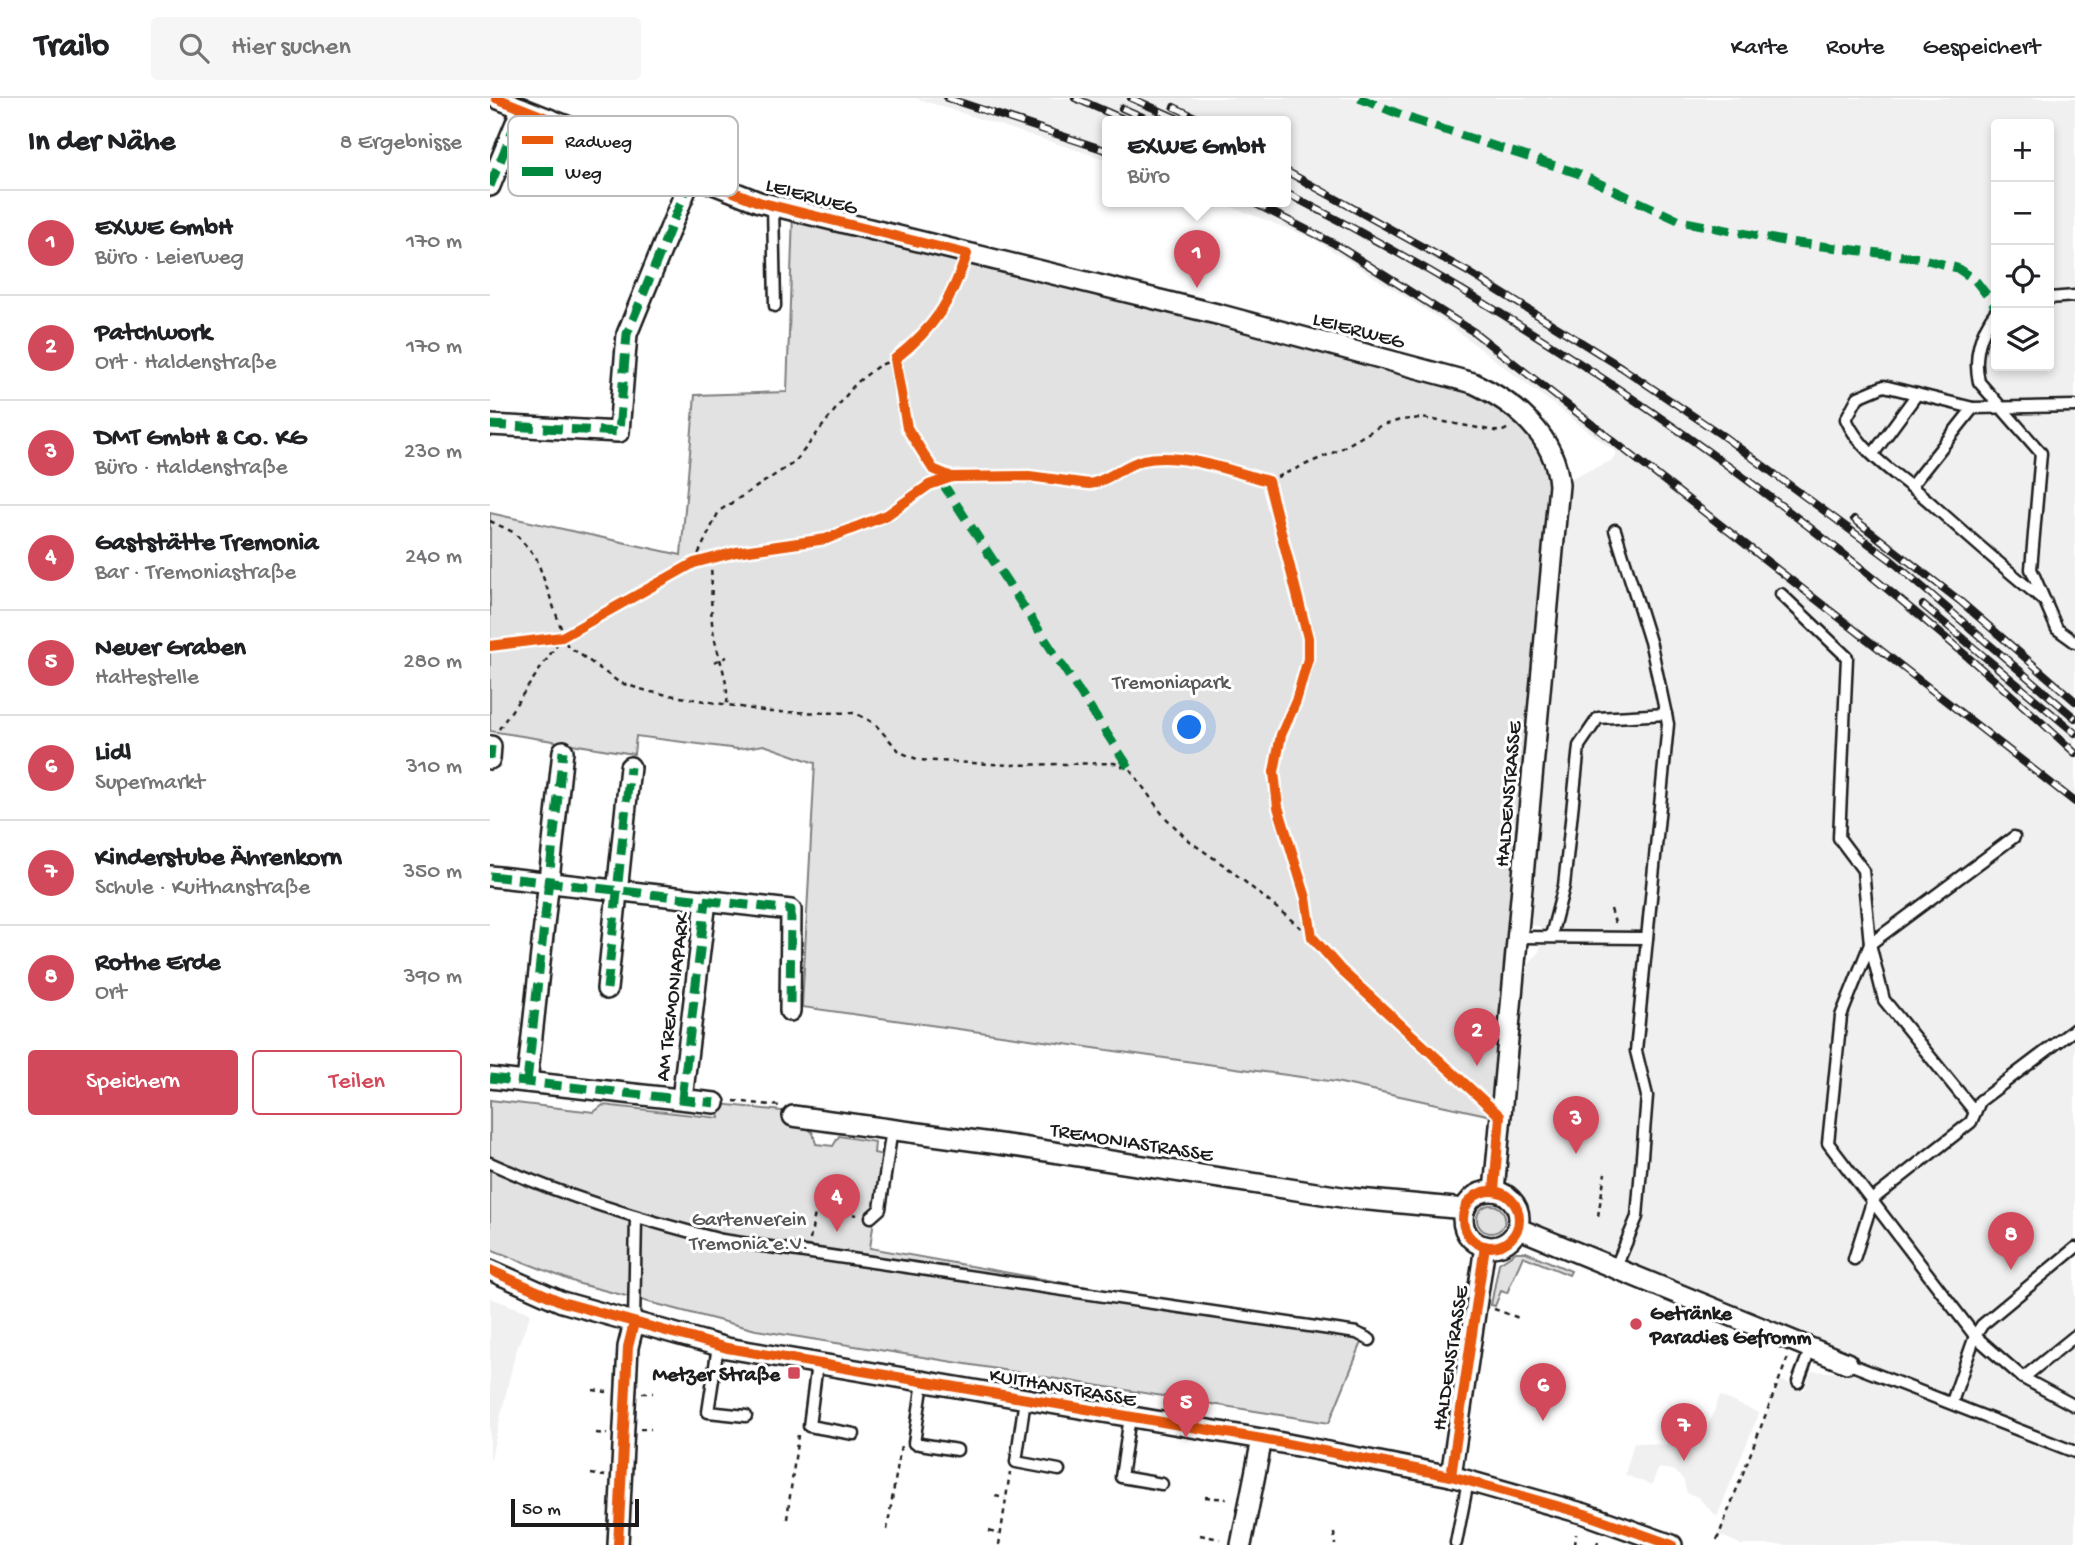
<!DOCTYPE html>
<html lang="de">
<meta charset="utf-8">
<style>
:root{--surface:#fff;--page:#f6f6f6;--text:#202124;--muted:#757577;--line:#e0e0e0;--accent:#d1495b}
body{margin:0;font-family:"Gochi Hand",sans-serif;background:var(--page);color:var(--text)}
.controls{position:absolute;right:21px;top:21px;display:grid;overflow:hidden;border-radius:7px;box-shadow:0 4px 10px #0003}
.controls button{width:63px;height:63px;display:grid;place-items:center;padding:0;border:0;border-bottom:2px solid var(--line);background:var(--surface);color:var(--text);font:35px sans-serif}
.scale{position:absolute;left:21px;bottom:18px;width:128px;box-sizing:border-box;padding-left:7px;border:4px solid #1c1c1c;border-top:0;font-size:19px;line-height:24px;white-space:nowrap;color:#1c1c1c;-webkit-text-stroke:5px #fff;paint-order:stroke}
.you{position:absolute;left:700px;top:630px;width:24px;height:24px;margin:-18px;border:5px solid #fff;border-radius:50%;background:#1a73e8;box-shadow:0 0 0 10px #1a73e833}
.badge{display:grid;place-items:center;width:46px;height:46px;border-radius:50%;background:var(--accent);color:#fff;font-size:23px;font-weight:700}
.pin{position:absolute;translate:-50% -58px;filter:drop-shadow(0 2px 4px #0008)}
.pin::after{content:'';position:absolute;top:37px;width:24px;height:21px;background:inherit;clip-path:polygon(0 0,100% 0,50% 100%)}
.popup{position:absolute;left:612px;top:18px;width:189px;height:91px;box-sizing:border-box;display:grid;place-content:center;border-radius:7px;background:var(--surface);filter:drop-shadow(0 2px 5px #0005);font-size:23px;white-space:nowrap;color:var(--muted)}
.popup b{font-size:26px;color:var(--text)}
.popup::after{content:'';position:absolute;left:50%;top:100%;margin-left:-14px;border:14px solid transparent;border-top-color:var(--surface)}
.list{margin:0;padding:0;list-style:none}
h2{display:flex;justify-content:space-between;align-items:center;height:91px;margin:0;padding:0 28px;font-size:30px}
h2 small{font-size:23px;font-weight:400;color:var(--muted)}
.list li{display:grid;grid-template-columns:46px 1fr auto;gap:21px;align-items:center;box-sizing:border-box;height:105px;padding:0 28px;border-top:2px solid var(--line)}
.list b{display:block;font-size:26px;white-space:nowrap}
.list p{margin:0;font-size:23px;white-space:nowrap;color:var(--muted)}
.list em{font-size:23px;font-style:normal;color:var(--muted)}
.actions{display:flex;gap:14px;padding:21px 28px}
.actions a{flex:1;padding:16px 0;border:2px solid var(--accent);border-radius:7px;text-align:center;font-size:24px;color:var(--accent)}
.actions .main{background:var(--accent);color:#fff}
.icon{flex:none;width:38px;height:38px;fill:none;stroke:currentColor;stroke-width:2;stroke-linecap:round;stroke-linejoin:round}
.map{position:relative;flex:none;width:1585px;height:1447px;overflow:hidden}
header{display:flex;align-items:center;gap:42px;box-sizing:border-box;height:98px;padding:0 35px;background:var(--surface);border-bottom:2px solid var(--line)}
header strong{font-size:33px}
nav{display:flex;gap:38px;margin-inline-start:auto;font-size:24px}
.search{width:490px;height:63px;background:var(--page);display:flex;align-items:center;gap:18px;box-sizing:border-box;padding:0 24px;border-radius:7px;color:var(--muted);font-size:26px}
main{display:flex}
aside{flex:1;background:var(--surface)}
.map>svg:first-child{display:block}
.built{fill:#f0f0f0;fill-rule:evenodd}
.green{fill:#e2e2e2;stroke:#7f7f7f;stroke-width:2}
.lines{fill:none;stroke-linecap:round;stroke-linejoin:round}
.service-casing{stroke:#1c1c1c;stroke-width:15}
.minor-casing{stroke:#1c1c1c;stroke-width:24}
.path{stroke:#1c1c1c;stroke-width:2.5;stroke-dasharray:5 5;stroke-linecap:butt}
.service{stroke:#fff;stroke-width:10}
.minor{stroke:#fff;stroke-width:19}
.rail-casing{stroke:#1c1c1c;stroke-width:8}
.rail{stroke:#fff;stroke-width:5;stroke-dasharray:16;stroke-linecap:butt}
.quiet{stroke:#00873e;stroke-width:9;stroke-dasharray:18 9;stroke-linecap:butt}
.cycleway-casing{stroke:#fff;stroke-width:15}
.cycleway{stroke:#e8590c;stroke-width:10}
.poi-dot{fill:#d1495b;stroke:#fff;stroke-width:2.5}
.labels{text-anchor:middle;stroke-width:6;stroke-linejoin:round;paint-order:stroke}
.street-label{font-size:21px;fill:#1c1c1c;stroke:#fff}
.park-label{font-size:21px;fill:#575757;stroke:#fff}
.poi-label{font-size:21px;font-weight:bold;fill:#1c1c1c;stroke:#fff;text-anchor:start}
.key{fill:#fff;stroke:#bbb;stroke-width:2}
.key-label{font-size:19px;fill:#1c1c1c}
</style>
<header>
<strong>Trailo</strong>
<div class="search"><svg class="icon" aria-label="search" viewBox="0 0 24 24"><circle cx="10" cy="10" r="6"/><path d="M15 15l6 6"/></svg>Hier suchen</div>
<nav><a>Karte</a><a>Route</a><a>Gespeichert</a></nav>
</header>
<main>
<aside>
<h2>In der Nähe<small>8 Ergebnisse</small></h2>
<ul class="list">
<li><span class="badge">1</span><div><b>EXWE GmbH</b><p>Büro · Leierweg</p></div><em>170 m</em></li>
<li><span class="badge">2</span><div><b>Patchwork</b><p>Ort · Haldenstraße</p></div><em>170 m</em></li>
<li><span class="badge">3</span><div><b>DMT GmbH &amp; Co. KG</b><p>Büro · Haldenstraße</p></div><em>230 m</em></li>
<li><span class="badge">4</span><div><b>Gaststätte Tremonia</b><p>Bar · Tremoniastraße</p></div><em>240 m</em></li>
<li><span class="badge">5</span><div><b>Neuer Graben</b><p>Haltestelle</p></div><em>280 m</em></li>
<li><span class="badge">6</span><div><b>Lidl</b><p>Supermarkt</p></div><em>310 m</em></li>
<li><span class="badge">7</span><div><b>Kinderstube Ährenkorn</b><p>Schule · Kuithanstraße</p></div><em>350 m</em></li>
<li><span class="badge">8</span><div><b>Rothe Erde</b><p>Ort</p></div><em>390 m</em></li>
</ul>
<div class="actions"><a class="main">Speichern</a><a>Teilen</a></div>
</aside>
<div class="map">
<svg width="1585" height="1447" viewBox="0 0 1585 1447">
<rect width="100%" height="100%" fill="#fff"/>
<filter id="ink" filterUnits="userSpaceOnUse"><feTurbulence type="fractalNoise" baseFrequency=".0143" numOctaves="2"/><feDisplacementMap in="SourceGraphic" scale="14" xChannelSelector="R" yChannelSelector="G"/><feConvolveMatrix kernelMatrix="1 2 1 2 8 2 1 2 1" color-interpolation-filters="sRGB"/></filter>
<g filter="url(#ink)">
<!-- built -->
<g class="built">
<path d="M425,0H1585V1447H1251L1228,1436L1290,1282L1314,1292L1322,1273L1353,1275L1356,1265L1031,1128L1032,1113L1028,1103L1008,1088L1015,1002L1037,868L1050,852L1051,829L1041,827L1080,384L1081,380L1121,363L1127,355L958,226L824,141L729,104H796V24H618V62ZM1506,26H1559V268H1506Z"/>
<polygon points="0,1200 41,1215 25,1256 0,1364"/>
<polygon points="1230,1298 1269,1315 1227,1419 1208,1399 1197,1395 1193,1381 1183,1372 1168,1370 1162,1387 1135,1377 1144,1344 1209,1350"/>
</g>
<!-- green -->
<g class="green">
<polygon points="303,116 1013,301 1064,370 1006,1019 846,984 312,909 325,665 274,647 248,651 146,638 144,656 0,633 0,415 191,457 205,297 297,294"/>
<polygon points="0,1002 104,1014 113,1007 229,1020 231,1006 300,1014 323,1035 326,1046 343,1048 349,1038 385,1044 384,1055 393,1057 380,1150 630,1195 877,1232 839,1325 266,1232 90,1186 0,1151"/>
<circle cx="1001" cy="1121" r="14"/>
<polygon points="1026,1154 1036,1154 1081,1173 1079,1177 1033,1158 1017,1195 1011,1193 1005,1208 1001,1207 1009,1165"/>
</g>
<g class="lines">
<!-- service casing -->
<g class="service-casing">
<g id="service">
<polyline points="110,63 118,44"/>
<polyline points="283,107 285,208"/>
<polyline points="1559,200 1585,198"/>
<path d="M1506,213C1491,233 1483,258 1489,284L1551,355L1541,471L1567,531L1585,544"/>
<polyline points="1383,356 1427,296"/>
<polyline points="1421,388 1483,310"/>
<polyline points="1291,496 1357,559 1349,740 1373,772 1380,846 1394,902 1485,1014"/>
<path d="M1556,504C1517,473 1481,441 1444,408C1415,381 1372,358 1356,321L1368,299L1394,288L1483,310L1585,308"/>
<polyline points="1524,739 1380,846 1351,918 1338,1045 1485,1238 1533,1280 1585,1308"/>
<polyline points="1061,838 1074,788 1089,648 1108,620 1176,616"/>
<polyline points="1027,839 1157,840"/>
<path d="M0,1065C75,1099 152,1122 232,1142L867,1235L880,1242"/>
<polyline points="381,1119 390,1111 402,1031"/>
<polyline points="1364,1161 1383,1101 1481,1024 1490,1003 1585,931"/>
<polyline points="1125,1171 1147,1119 1157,998 1146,953 1178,626 1161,547 1125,432"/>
<polyline points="144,1224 146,1120"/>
<polyline points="228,1248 218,1314 256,1318"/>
<polyline points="1357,1265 1585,1354"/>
<polyline points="327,1266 319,1328 364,1336"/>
<polyline points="1533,1280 1585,1238"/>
<polyline points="433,1284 424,1345 467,1352"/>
<polyline points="1308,1284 1320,1252"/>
<polyline points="535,1301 526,1364 569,1372"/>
<polyline points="1462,1304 1485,1238 1492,1227 1585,1150"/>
<polyline points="640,1319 631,1379 672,1386"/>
<polyline points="966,1445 978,1383"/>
</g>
</g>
<!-- minor casing -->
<g class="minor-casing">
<g id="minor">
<path d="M6,0L269,104L731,217L983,285C1024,304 1066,338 1069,387L1004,1093"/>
<polyline points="0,88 32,10"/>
<polyline points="0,327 129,334 137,236 202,77"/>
<polyline points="0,661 1,648"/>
<polyline points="0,778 301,812 300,913"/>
<polyline points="117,891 140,669"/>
<polyline points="0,980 225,1005"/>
<polyline points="37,984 73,653"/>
<polyline points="192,1001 216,803"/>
<polyline points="303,1018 531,1049 858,1100 975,1111"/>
<circle cx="1001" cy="1121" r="28"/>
<polyline points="1027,1130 1357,1265"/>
<polyline points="0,1172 72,1204 237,1250 772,1341 961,1378 1095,1416 1182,1447"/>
<polyline points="961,1378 995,1148"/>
<polyline points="128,1447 138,1249 144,1225"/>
<polyline points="751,1447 772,1341"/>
</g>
</g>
<!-- path -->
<g class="path">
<polyline points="85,49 74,75 100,86"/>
<polyline points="405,261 417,330 443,371 462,379"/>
<polyline points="778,383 849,352 890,328 910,322 932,320 1011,334 1021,329"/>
<polyline points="0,423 25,435 46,459 77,547 130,585 161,594 280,614 365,615 384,625 410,654 429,662 519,667 624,665 640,671 673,717 699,743 738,770 822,839"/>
<path d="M220,462C224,485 219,509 223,532C227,558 239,580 237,607"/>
<polyline points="204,465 229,413 305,364 365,286 388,268 405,261 449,221 472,170"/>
<path d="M0,548L72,539L204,465L246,454L336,441L397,417L439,387L462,379L539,378L599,386C616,384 634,367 653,362C693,354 740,373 778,383L818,540V561L806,603L791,637L784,674L788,709L816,800L822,839L851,872L994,1003"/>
<polyline points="224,564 237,559"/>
<polyline points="9,631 72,539"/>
<polyline points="1121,811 1125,825"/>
<polyline points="244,1003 290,1008"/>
<polyline points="1108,1118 1115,1075"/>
<polyline points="320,1142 326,1110 367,1117"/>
<polyline points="1004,1211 1029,1220"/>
<polyline points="103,1292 117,1294"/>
<polyline points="152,1295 163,1295"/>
<polyline points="150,1331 161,1331"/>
<polyline points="106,1335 117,1336"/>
<polyline points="101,1376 115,1378"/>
<polyline points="505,1398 515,1400"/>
<polyline points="715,1399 737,1401"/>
<polyline points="297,1421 308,1337"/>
<polyline points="397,1432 411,1347"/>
<polyline points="499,1433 509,1436"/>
<polyline points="844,1435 845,1447"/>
<polyline points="710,1437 730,1441"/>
<polyline points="1227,1442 1298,1259"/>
<polyline points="509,1447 520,1374"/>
<polyline points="1085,1447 1086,1436"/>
<polyline points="1107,1447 1108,1443"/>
</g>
<!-- service -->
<use href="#service" class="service"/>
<!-- minor -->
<use href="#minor" class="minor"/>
<!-- rail casing -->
<g class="rail-casing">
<g id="rail">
<polyline points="457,0 618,53"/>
<polyline points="585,0 640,24"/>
<polyline points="641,0 695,24"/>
<polyline points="684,9 716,24"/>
<polyline points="632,10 664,24"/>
<polyline points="796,73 978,174 1131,269 1233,338 1401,462 1585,620"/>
<path d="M796,95C1085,242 1348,435 1585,655"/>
<polyline points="762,104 845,146 984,234 1585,704"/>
<polyline points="1364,421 1470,503 1585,603"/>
<polyline points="1433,507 1585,635"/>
</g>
</g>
<!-- rail -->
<use href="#rail" class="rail"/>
<!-- quiet -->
<g class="quiet">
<polyline points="869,0 924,22 1087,75 1190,123 1299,144 1430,160 1467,170 1485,182 1506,209"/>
<polyline points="0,88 32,10"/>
<polyline points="0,327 129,334 137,236 202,77"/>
<polyline points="451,383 640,671"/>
<polyline points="0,661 1,648"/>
<polyline points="0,778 301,812 300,913"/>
<polyline points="117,891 140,669"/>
<polyline points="0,980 225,1005"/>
<polyline points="37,984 73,653"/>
<polyline points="192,1001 216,803"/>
</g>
<!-- cycleway casing -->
<g class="cycleway-casing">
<g id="cycleway">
<path d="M6,0L269,104L477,156C460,205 445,229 405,261L417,330L443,371L462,379"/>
<path d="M0,548L72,539L204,465L246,454L336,441L397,417L439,387L462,379L539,378L599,386C616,384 634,367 653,362C693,354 740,373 778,383L818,540V561L806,603L791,637L784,674L788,709L816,800L822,839L851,872L1010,1018L1004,1093"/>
<circle cx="1001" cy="1121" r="28"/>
<polyline points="0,1172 72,1204 237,1250 772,1341 961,1378 1095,1416 1182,1447"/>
<polyline points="961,1378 995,1148"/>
<polyline points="128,1447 138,1249 144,1225"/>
</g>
</g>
<!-- cycleway -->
<use href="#cycleway" class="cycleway"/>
</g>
</g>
<!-- markers -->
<g class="poi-dot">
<circle cx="1146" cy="1226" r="7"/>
<rect x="297" y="1268" width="14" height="14" rx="3.5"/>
</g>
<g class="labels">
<!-- street labels -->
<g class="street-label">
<text transform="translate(322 97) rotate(15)" y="7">LEIERWEG</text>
<text transform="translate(869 231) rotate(15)" y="7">LEIERWEG</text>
<text transform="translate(1017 696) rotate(-85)" y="7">HALDENSTRASSE</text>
<text transform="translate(181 899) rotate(-83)" y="7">AM TREMONIAPARK</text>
<text transform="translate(642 1043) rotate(9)" y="7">TREMONIASTRASSE</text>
<text transform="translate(959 1260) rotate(-81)" y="7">HALDENSTRASSE</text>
<text transform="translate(573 1288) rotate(10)" y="7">KUITHANSTRASSE</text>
</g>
<!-- park labels -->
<g class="park-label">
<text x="681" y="590">Tremoniapark</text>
<text x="259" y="1127">Gartenverein<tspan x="259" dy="24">Tremonia e.V.</tspan></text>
</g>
<!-- poi labels -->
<g class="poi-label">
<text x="1160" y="1221">Getränke<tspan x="1160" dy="24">Paradies Gefromm</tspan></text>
<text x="290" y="1282" text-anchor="end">Metzer Straße</text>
</g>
</g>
<!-- legend -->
<rect x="18" y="18" width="230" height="80" rx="10" class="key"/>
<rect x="32" y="38" width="31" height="8" fill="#e8590c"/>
<rect x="32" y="69" width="31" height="9" fill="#00873e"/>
<g class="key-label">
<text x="75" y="49">Radweg</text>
<text x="75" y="80">Weg</text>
</g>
</svg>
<div class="controls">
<button>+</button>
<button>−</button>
<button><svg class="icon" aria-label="locate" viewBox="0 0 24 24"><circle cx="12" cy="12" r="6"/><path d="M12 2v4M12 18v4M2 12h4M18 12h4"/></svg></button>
<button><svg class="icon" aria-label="layers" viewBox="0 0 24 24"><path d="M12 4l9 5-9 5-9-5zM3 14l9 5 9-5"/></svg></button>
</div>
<div class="scale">50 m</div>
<div class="you"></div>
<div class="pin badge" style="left:707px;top:190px">1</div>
<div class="popup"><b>EXWE GmbH</b>Büro</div>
<div class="pin badge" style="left:987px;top:968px">2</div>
<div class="pin badge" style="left:1086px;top:1056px">3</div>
<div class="pin badge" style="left:347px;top:1134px">4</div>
<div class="pin badge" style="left:696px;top:1340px">5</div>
<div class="pin badge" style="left:1053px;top:1323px">6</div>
<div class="pin badge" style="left:1194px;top:1363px">7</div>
<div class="pin badge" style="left:1521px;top:1172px">8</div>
</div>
</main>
